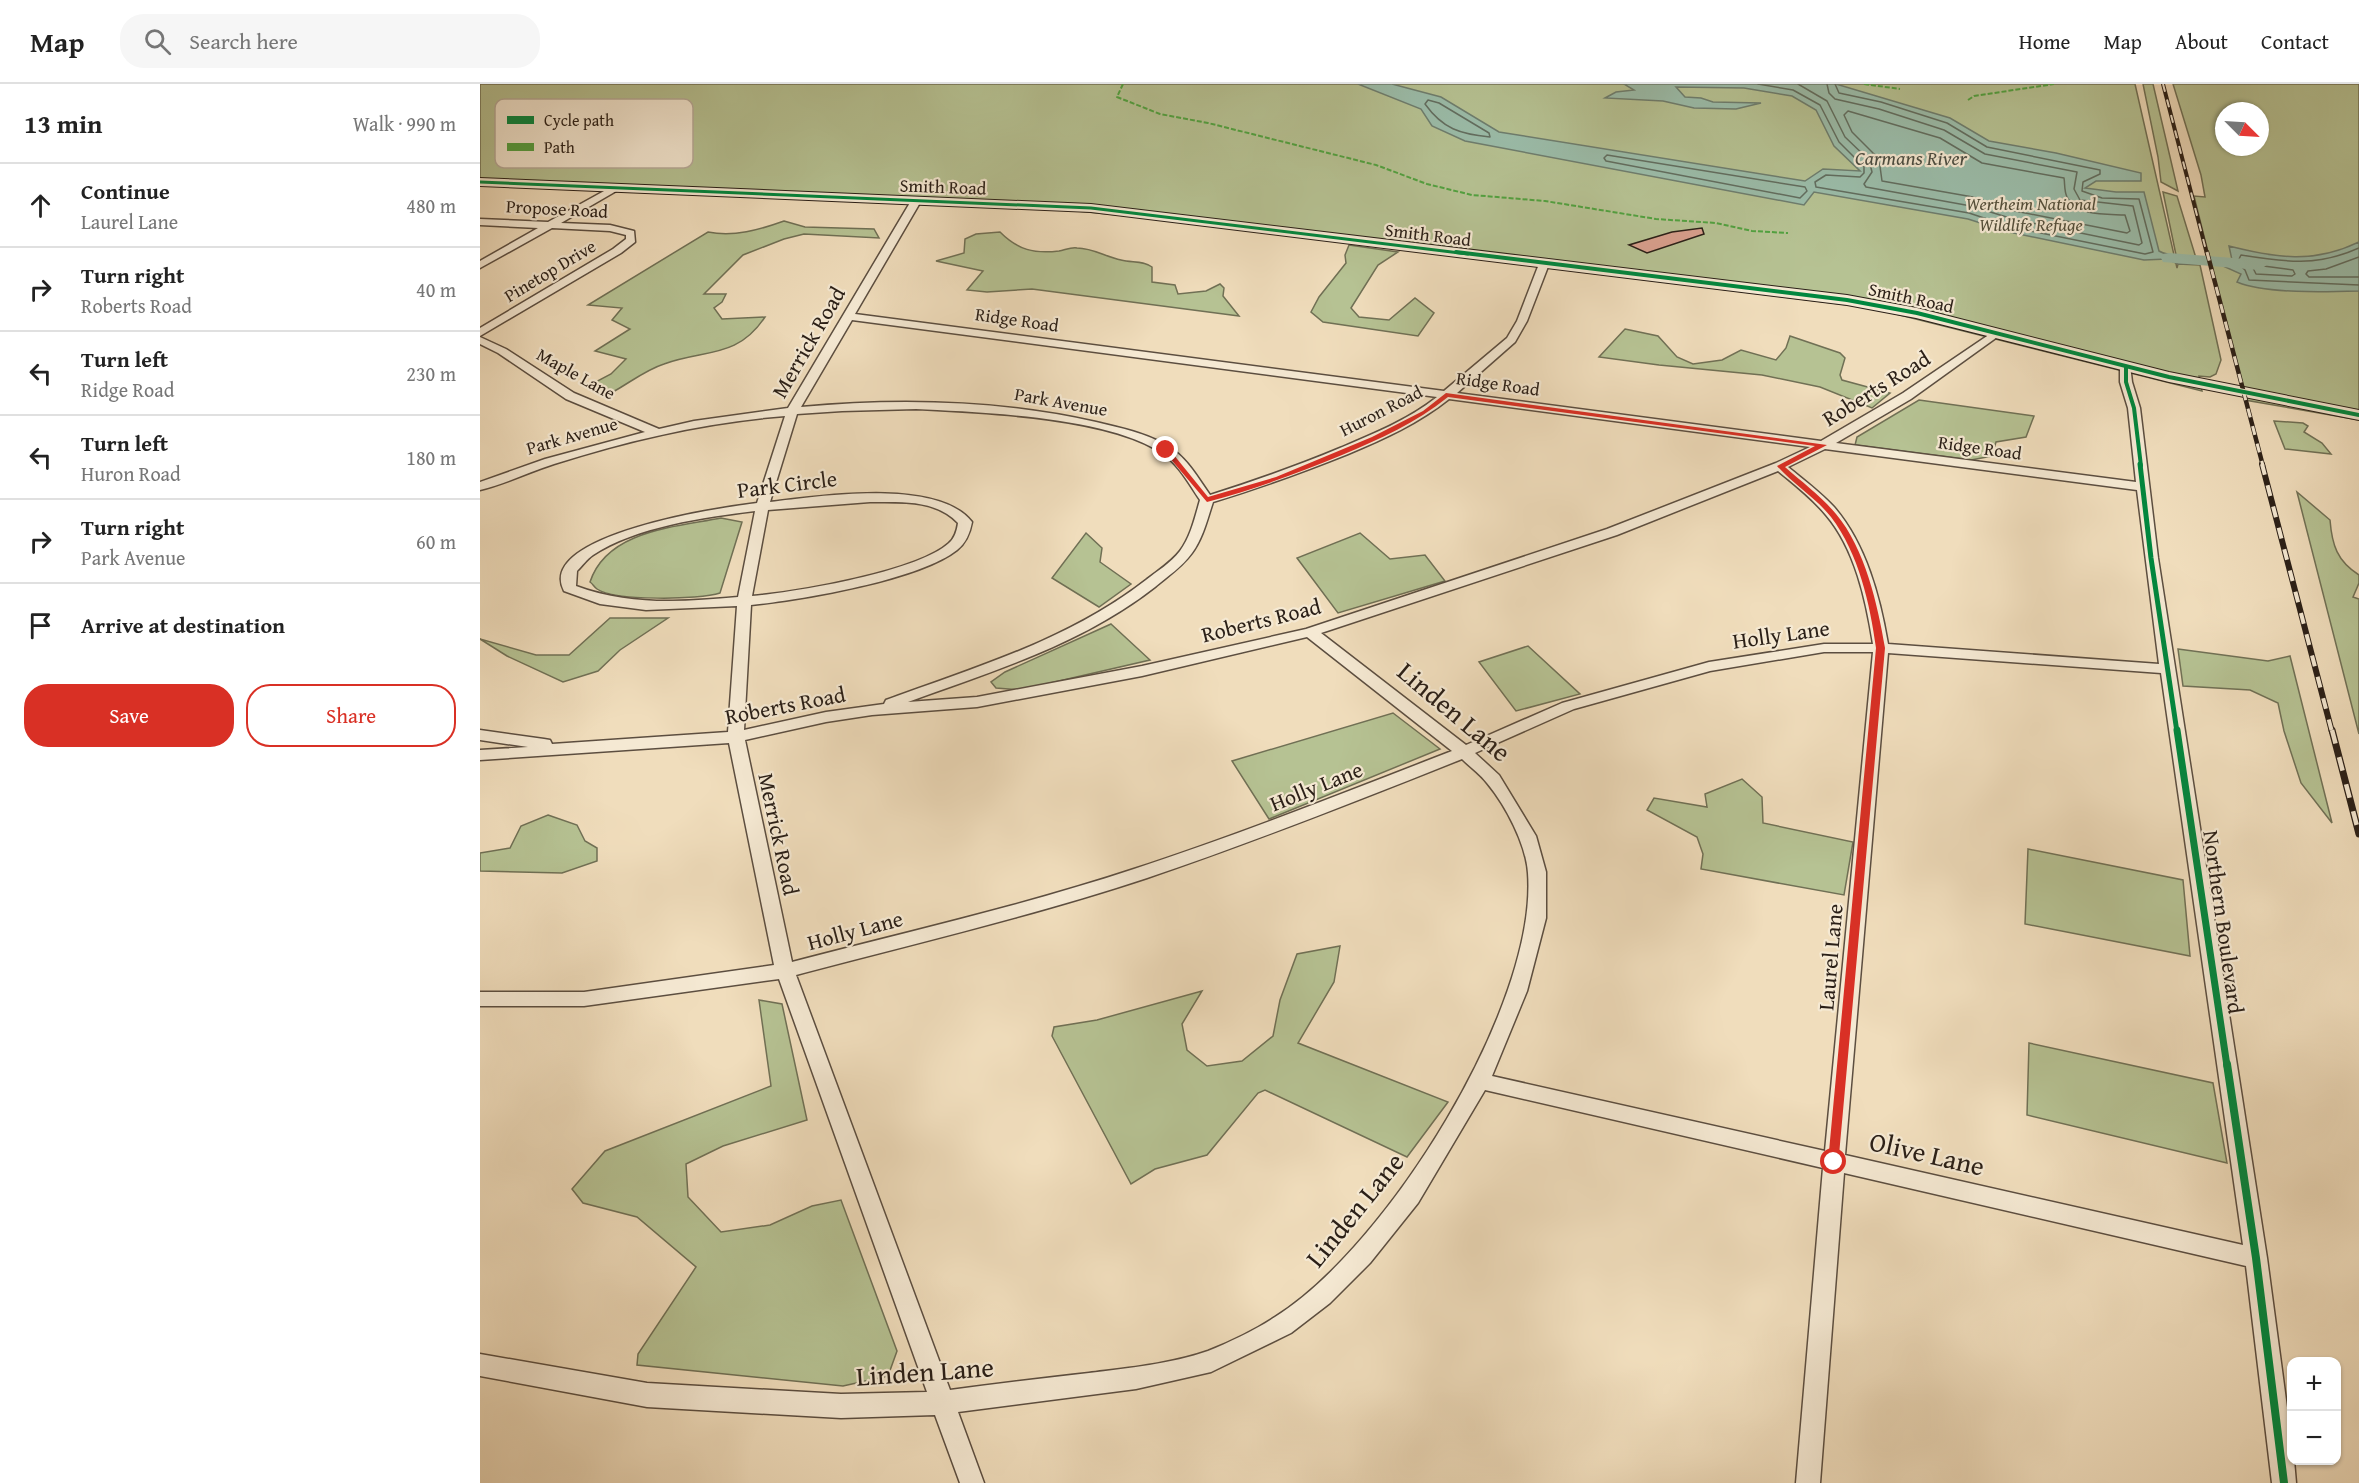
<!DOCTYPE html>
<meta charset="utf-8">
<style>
:root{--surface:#fff;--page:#f6f6f6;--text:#222;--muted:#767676;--line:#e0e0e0;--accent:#d93025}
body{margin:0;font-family:"Gentium Book Plus",serif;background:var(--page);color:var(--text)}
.controls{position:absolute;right:18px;bottom:18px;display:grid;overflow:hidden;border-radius:12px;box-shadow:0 2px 4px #0004}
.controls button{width:54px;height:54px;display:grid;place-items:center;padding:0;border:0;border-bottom:2px solid var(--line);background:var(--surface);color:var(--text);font:30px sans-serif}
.compass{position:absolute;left:1735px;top:18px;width:54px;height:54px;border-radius:50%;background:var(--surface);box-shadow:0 2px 4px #0004;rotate:114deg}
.stop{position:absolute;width:18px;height:18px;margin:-14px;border:4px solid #d93025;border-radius:50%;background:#fff}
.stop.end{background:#d93025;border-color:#fff;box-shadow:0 2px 6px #0008}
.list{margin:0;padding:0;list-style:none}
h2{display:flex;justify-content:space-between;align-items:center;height:78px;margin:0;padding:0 24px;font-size:26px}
h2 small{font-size:20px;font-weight:400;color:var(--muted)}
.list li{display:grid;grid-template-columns:39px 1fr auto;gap:18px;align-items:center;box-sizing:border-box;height:84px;padding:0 24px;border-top:2px solid var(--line)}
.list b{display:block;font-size:22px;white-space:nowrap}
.list p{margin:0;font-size:20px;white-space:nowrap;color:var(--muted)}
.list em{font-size:20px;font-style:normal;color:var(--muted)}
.actions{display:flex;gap:12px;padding:18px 24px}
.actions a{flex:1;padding:14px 0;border:2px solid var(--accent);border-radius:24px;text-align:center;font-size:21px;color:var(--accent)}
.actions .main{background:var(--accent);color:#fff}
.icon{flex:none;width:33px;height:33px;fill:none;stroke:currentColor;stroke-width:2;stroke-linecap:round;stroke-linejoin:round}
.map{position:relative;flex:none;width:1879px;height:1399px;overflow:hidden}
header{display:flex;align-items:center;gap:36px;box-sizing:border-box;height:84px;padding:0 30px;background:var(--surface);border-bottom:2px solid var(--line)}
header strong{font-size:28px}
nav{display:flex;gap:33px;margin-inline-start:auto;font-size:21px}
.search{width:420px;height:54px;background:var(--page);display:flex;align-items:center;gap:15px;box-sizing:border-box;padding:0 21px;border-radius:24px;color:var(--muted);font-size:22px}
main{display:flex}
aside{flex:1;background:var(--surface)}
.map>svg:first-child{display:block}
.green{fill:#b6c293;stroke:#707055;stroke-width:1.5;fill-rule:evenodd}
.water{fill:#9bbdaa;stroke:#6e7e6f;stroke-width:1.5}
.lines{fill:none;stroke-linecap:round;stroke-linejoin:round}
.shore{stroke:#626e60;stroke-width:1.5}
.river{fill:#9bbdaa;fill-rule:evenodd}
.building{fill:#d89f8d;stroke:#2a1f17;stroke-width:1.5}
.street-casing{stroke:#5c4e40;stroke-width:3}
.secondary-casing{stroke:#2a1f17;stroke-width:2}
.street{fill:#f5e9d3;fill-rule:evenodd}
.secondary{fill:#f5e9d3;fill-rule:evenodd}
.rail-far3-casing{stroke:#2a1f17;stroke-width:4}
.rail-far2-casing{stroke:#2a1f17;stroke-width:4.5}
.rail-far1-casing{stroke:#2a1f17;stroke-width:6}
.rail-casing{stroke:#2a1f17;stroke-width:7}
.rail-far3{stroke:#f5e9d3;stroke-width:2;stroke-dasharray:8;stroke-linecap:butt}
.rail-far2{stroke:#f5e9d3;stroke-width:3;stroke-dasharray:9;stroke-linecap:butt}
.rail-far1{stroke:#f5e9d3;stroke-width:4;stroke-dasharray:11;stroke-linecap:butt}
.rail{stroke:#f5e9d3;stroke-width:4.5;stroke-dasharray:14;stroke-linecap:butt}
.quiet{stroke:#51a240;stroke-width:2;stroke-dasharray:5 2;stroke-linecap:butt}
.cycleway-far4-casing{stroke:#f5e9d3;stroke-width:5}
.cycleway-far3-casing{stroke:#f5e9d3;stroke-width:6}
.cycleway-far2-casing{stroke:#f5e9d3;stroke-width:8}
.cycleway-far1-casing{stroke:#f5e9d3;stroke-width:10}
.cycleway-casing{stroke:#f5e9d3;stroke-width:12}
.cycleway-far4{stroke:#00873e;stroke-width:3}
.cycleway-far3{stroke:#00873e;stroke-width:4}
.cycleway-far2{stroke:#00873e;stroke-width:5}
.cycleway-far1{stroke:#00873e;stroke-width:7}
.cycleway{stroke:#00873e;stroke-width:8}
.route{fill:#d93025}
.labels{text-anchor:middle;stroke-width:4.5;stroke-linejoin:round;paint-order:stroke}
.far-street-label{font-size:18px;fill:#2a1f17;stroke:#f5e9d3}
.far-park-label{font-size:18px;font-style:italic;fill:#54503c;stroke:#f5e9d3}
.far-water-label{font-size:20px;font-style:italic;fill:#4c4e43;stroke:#f5e9d3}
.street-label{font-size:22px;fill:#2a1f17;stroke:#f5e9d3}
.near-street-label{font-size:27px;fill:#2a1f17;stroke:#f5e9d3}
.key{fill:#f5e9d3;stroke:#b8ac9b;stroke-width:1.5}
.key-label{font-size:16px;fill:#2a1f17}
</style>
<header>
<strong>Map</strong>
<div class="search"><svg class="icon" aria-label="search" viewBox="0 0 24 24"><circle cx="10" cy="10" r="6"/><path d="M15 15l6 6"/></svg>Search here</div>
<nav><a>Home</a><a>Map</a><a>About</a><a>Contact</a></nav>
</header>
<main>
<aside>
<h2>13 min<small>Walk · 990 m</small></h2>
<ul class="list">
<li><svg class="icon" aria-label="ahead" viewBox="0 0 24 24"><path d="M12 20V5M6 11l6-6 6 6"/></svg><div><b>Continue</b><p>Laurel Lane</p></div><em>480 m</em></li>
<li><svg class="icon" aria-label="right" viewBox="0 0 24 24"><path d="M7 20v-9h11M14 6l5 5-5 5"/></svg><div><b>Turn right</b><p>Roberts Road</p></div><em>40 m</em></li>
<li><svg class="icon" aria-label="left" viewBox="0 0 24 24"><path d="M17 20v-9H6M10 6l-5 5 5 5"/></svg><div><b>Turn left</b><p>Ridge Road</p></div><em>230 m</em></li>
<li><svg class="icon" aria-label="left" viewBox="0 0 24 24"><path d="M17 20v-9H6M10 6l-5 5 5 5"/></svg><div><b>Turn left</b><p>Huron Road</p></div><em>180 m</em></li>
<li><svg class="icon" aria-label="right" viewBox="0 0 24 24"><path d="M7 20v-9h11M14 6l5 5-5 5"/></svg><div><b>Turn right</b><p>Park Avenue</p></div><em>60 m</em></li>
<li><svg class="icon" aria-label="arrive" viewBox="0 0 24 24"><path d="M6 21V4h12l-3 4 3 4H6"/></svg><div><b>Arrive at destination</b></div></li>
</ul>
<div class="actions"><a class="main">Save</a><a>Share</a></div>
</aside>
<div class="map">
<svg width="1879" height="1399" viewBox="0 0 1879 1399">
<rect width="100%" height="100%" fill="#f0ddbc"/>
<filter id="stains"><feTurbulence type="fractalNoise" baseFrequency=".00333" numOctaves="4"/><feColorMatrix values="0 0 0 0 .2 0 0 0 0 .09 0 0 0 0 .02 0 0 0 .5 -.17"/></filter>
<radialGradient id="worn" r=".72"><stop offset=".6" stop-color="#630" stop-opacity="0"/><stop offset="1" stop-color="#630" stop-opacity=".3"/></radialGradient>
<!-- green -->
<g class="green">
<polygon points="0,0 1655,0 1697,184 1698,180 1720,181 1741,276 1736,290 1730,293 1719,292 1722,307 1392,224 669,134 597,127 0,96"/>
<polygon points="1663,0 1673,0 1698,107 1681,98 1678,73"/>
<path d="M1693,0H1879V336L1765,316L1714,112L1725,113L1721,91ZM1744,27H1780V63H1744Z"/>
<polygon points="1683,108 1697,112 1716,174 1696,171"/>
<path d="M304,137L325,143L394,145L399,154L324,150L304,155L263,171L224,210H246L242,218L234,224L242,235L285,233C257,275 225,265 184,280C165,286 148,300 131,309L108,302L131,290L146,275L115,267L150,245L132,236L142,224L108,221L228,148C254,153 279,146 304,137Z"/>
<path d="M520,148C538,166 554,170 579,167C585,166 591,163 597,164C613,164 626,173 641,176C652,179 663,176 672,183V198L695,201L698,210L726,207L740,200L744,204L743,212L759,232L552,205L507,208L487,206L503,187L456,177L484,169L485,155L496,150Z"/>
<polygon points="869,161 918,168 898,181 871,224 879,233 909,236 935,214 954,229 938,252 843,238 831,228 839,213 866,179 865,171"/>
<polygon points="1145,245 1178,252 1197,273 1213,280 1242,276 1261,266 1296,276 1306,264 1310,252 1360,269 1365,274 1360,291 1362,296 1410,309 1392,324 1340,303 1282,291 1179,281 1119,273"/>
<polygon points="1439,316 1554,332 1546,353 1516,358 1512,372 1491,376 1375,361 1377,353"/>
<polygon points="1794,337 1823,339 1828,342 1824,348 1842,359 1851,370 1805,365"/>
<path d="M1817,408L1850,436C1852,461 1857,477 1879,491V499L1873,513L1879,515V650Z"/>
<path d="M241,434L262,438L240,509C219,516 135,517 117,505C114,503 113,500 110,498C127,446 196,443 241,434Z"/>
<polygon points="606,449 622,464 620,478 651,500 619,523 572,494"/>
<polygon points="880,449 910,475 945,471 965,497 858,529 817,474"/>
<polygon points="130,534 188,534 140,566 118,587 83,598 27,572 0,555 56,571 89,571"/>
<polygon points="631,540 670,576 540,606 516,604 511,598 525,588"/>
<polygon points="1048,562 1100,610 1036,627 999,578"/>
<polygon points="1698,565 1788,577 1810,572 1852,739 1821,699 1804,647 1798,619 1770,606 1703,602"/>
<polygon points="913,629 960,665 789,735 752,677"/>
<polygon points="1262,695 1282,713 1283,739 1373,758 1364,811 1221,785 1223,770 1217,753 1167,726 1174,714 1227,723 1225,710"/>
<polygon points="68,731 97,741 105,757 117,764 117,777 82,789 0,787 0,769 30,764 41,742"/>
<polygon points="1548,765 1703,796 1710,872 1545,840"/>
<polygon points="860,862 854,898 818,959 968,1018 927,1073 785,1006 778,1009 727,1071 675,1085 651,1100 572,952 574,943 617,936 722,907 702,940 707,966 727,982 762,977 793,952 800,916 817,870"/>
<polygon points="279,916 302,920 327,1036 243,1062 206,1080 208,1113 241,1148 290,1141 332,1122 361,1116 417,1267 408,1292 363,1302 157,1281 158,1270 216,1183 157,1133 103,1119 92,1105 125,1067 291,1002"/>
<polygon points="1549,959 1733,999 1747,1079 1547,1031"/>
</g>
<!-- water -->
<g class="water">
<path d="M878,0H912L961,13L1019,48L1325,97L1343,85L1380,87L1354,62L1336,26L1312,12L1264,4L1196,3L1205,13L1221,14L1233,18L1281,19L1256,25L1214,24L1183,17L1125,14L1136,8L1154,6L1144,0H1356L1470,34L1509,57L1576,69L1661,89V97H1616L1605,104L1636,108H1664L1679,167C1690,174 1709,171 1724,176L1725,180H1698L1687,175L1664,176L1529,148L1488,135L1334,108L1324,121L985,57L952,42L941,25Z"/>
<path d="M1879,158V207C1847,208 1786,210 1757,198L1761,190L1743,182L1742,177L1752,176L1749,162C1796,174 1834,180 1879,158Z"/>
</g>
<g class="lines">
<!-- shore -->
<g class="shore">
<polyline points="1278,0 1313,6 1340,21 1359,58 1384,83 1384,89 1380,93 1346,91 1335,98 1336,103 1489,129 1531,143 1665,170 1673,168 1659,115 1622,114 1602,107 1603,98 1620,90 1620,86 1507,63 1467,39 1401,18 1359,9 1355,0"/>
<polyline points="1318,0 1347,17 1365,53 1389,76 1392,88 1384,100 1386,103 1491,122 1533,135 1659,161 1662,159 1653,122 1600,116 1594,105 1597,88 1505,70 1464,46 1399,25 1355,15 1349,9 1347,0"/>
<path d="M948,16L959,19L1009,49L1010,53C980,50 963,45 945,20Z"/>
<path d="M1368,27L1460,54L1502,79L1584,94C1585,100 1584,107 1587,113C1597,133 1627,130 1645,131L1650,147L1647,149L1535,127L1493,113L1402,97L1399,75L1372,48L1364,31Z"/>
<polygon points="1127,71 1325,103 1327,107 1320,114 1126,77 1124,74"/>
<path d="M1879,164C1837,183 1805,178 1761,171L1757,179L1765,186L1769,196L1879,201"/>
<polyline points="1879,173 1846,185 1828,187 1826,190 1829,193 1879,193"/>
<polygon points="1776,181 1813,186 1815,190 1812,192 1776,190 1773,184"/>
</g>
<!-- river -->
<polygon class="river" points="1689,169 1779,176 1787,181 1779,186 1683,178 1681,174 1683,170"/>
</g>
<!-- building -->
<polygon class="building" points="1222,144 1224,150 1167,169 1149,161 1192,148"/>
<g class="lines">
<!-- street casing -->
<g class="street-casing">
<g id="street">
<polygon points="135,101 138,102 138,106 81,139 130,141 154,147 155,158 141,169 0,252 0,244 133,165 146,155 146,151 130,147 72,144 0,184 0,177 58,144 0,141 0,135 68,138"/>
<path d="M436,114L441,117L375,230L964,307L1027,254L1037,237L1059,180L1064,177L1069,180L1047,237L1035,258L977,309L1341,357L1423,309L1516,246L1520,247V251L1431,315L1356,359L1656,398L1648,324L1640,298V283L1646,280L1650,281L1652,298L1660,324L1678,474L1787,1174L1812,1361V1376H1814L1816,1399H1792L1766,1182L1364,1089L1340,1399H1316L1343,1084L1005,1006L938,1119L890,1179L850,1219L811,1249L731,1288L656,1305L478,1328L504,1399H480L455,1331L361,1334L167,1323L0,1292V1270L167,1299L361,1310L447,1308L299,895L104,922H0V908H104L294,881L249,659L0,676V666L48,663L0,656V646L64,655L70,656L72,660L248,648L257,522L166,526L120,520L84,507C54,450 245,423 277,419L305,332C227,338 149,356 74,380C49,388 25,400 0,406V398L65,375L165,348L86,315L18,269L0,260V253L26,265L94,309L179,345L214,337L308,324L431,117ZM372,236L957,313C928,336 893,350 860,364C817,382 774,397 730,411C718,394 707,374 689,363C667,349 640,344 616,338C519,316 419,314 321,323ZM969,315L1330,363L1296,379L1127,445L826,545L662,582L497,613L428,618C514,587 602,560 675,503C688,492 702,483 712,469C723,454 727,436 733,418C779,404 823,388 868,370C904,355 939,339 969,315ZM436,325C499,328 632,333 683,370C699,381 709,400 720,416C715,433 711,452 700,467C691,479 677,487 666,496C589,556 496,583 406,616L404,620L346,628L264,646L271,521C321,516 439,496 477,466C486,459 490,449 492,438C458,394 340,412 290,418L317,330L362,327ZM1345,365L1657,406L1679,580L1408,560C1400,513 1386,460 1354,423C1340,408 1324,396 1308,383ZM1298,387C1315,401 1332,414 1346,431C1375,465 1386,516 1393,560H1344L1229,578L1082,619L986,661L841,549L1137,451ZM390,418C421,418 455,415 478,439C477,446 475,454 469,459C437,488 316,508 272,512L288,426ZM275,427L258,513C202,518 150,522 96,502L97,487C102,482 107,475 113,471C155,443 225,433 275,427ZM827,553L972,667C866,708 761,750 654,785C542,822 426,848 312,878L265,656L346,638L392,631L497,623L662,592ZM1344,568H1393L1345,1067L1012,992L1047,907L1066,834V788L1056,752L1019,691L995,669L1094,625L1230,587ZM1408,569L1681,589L1763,1161L1365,1071ZM982,675C990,683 1000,690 1007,699C1026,722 1046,760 1048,789C1058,922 906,1164 795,1233C777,1245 748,1259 728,1267C691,1280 648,1284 609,1289C563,1294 516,1300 470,1306L316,891C433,860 552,832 667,794C773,758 877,717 982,675Z"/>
</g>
</g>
<!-- secondary casing -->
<g class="secondary-casing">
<polygon id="secondary" points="0,94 611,120 1367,211 1437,224 1689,288 1879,326 1879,336 1689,298 1436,234 1367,221 611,128 0,102"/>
</g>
<!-- street -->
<use href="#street" class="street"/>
<!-- secondary -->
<use href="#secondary" class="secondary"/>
<!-- rail-far3 casing -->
<g class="rail-far3-casing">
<polyline id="rail-far3" points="1683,0 1727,170"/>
</g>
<!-- rail-far2 casing -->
<g class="rail-far2-casing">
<polyline id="rail-far2" points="1727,168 1783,382"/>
</g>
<!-- rail-far1 casing -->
<g class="rail-far1-casing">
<polyline id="rail-far1" points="1782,380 1852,648"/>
</g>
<!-- rail casing -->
<g class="rail-casing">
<polyline id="rail" points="1852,646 1879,750"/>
</g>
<!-- rail-far3 -->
<use href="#rail-far3" class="rail-far3"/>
<!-- rail-far2 -->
<use href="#rail-far2" class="rail-far2"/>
<!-- rail-far1 -->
<use href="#rail-far1" class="rail-far1"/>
<!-- rail -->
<use href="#rail" class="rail"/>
<!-- quiet -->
<g class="quiet">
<polyline points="643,0 637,13 680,30 728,39 896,81 947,100 992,111 1065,117 1176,135 1236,139 1272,147 1308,149"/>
<polyline points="1384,0 1420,5"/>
<polyline points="1488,16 1494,12 1574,0"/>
</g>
<!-- cycleway-far4 casing -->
<g class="cycleway-far4-casing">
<polyline id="cycleway-far4" points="0,98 611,124 988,170"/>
</g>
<!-- cycleway-far3 casing -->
<g class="cycleway-far3-casing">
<g id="cycleway-far3">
<polyline points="976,168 1367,216 1437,229 1689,293 1879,331"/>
<polyline points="1646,283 1646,298 1654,324 1661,382"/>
</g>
</g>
<!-- cycleway-far2 casing -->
<g class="cycleway-far2-casing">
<polyline id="cycleway-far2" points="1660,380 1671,474 1697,648"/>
</g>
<!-- cycleway-far1 casing -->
<g class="cycleway-far1-casing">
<polyline id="cycleway-far1" points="1697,646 1747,982"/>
</g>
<!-- cycleway casing -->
<g class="cycleway-casing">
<polyline id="cycleway" points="1747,980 1776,1174 1804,1399"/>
</g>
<!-- cycleway-far4 -->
<use href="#cycleway-far4" class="cycleway-far4"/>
<!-- cycleway-far3 -->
<use href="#cycleway-far3" class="cycleway-far3"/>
<!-- cycleway-far2 -->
<use href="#cycleway-far2" class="cycleway-far2"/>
<!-- cycleway-far1 -->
<use href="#cycleway-far1" class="cycleway-far1"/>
<!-- cycleway -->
<use href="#cycleway" class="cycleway"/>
</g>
<!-- route -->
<path class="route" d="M966,309L1347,361L1305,383C1322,398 1342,413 1356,430C1385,464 1398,522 1405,564L1358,1082H1350L1348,1078L1396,564C1390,520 1379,470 1351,433C1336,414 1313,400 1297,382L1335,362L968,313C936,339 900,355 862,371C818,389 773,406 727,418L683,366L689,365L728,413L796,393L892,353L943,327Z"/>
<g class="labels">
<!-- far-street labels -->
<g class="far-street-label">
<text transform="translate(463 103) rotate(2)" y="6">Smith Road</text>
<text transform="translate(77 125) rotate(3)" y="6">Propose Road</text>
<text transform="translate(948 151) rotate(7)" y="6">Smith Road</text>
<text transform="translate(70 187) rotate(-31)" y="6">Pinetop Drive</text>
<text transform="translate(1431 214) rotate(12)" y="6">Smith Road</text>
<text transform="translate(537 236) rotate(8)" y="6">Ridge Road</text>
<text transform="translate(96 290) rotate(29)" y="6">Maple Lane</text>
<text transform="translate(1018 300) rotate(8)" y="6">Ridge Road</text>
<text transform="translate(581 318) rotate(10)" y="6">Park Avenue</text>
<text transform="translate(901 327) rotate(-27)" y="6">Huron Road</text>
<text transform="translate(92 352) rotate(-16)" y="6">Park Avenue</text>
<text transform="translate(1500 364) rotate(8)" y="6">Ridge Road</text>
</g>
<!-- far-park labels -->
<g class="far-park-label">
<text x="1551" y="126">Wertheim National<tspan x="1551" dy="21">Wildlife Refuge</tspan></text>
</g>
<!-- far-water labels -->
<g class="far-water-label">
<text x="1431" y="81">Carmans River</text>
</g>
<!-- street labels -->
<g class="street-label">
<text transform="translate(328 258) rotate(-60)" y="8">Merrick Road</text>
<text transform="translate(1396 304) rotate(-32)" y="8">Roberts Road</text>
<text transform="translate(307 400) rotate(-7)" y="8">Park Circle</text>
<text transform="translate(781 536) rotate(-14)" y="8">Roberts Road</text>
<text transform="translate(1301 550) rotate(-8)" y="8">Holly Lane</text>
<text transform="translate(305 621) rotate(-11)" y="8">Roberts Road</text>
<text transform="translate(836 702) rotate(-22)" y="8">Holly Lane</text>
<text transform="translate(299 750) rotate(78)" y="8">Merrick Road</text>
<text transform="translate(1744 838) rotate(82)" y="8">Northern Boulevard</text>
<text transform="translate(375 846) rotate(-15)" y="8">Holly Lane</text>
<text transform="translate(1350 873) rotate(-85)" y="8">Laurel Lane</text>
</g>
<!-- near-street labels -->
<g class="near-street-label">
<text transform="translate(974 628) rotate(40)" y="9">Linden Lane</text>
<text transform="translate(1447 1070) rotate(13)" y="9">Olive Lane</text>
<text transform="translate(875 1126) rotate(-51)" y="9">Linden Lane</text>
<text transform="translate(445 1288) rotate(-4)" y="9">Linden Lane</text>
</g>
</g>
<!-- legend -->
<rect x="15" y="15" width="198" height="69" rx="9" class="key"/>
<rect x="27" y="32" width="27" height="8" fill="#00873e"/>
<rect x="27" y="59" width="27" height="8" fill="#51a240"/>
<g class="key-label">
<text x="64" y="42">Cycle path</text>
<text x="64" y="69">Path</text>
</g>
<rect width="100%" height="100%" filter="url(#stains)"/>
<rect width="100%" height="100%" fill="url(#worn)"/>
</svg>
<div class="controls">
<button>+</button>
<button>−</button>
</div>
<svg class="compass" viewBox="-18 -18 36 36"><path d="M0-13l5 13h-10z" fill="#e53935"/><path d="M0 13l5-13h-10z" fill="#767676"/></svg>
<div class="stop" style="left:1354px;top:1078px"></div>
<div class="stop end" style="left:686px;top:366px"></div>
</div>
</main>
